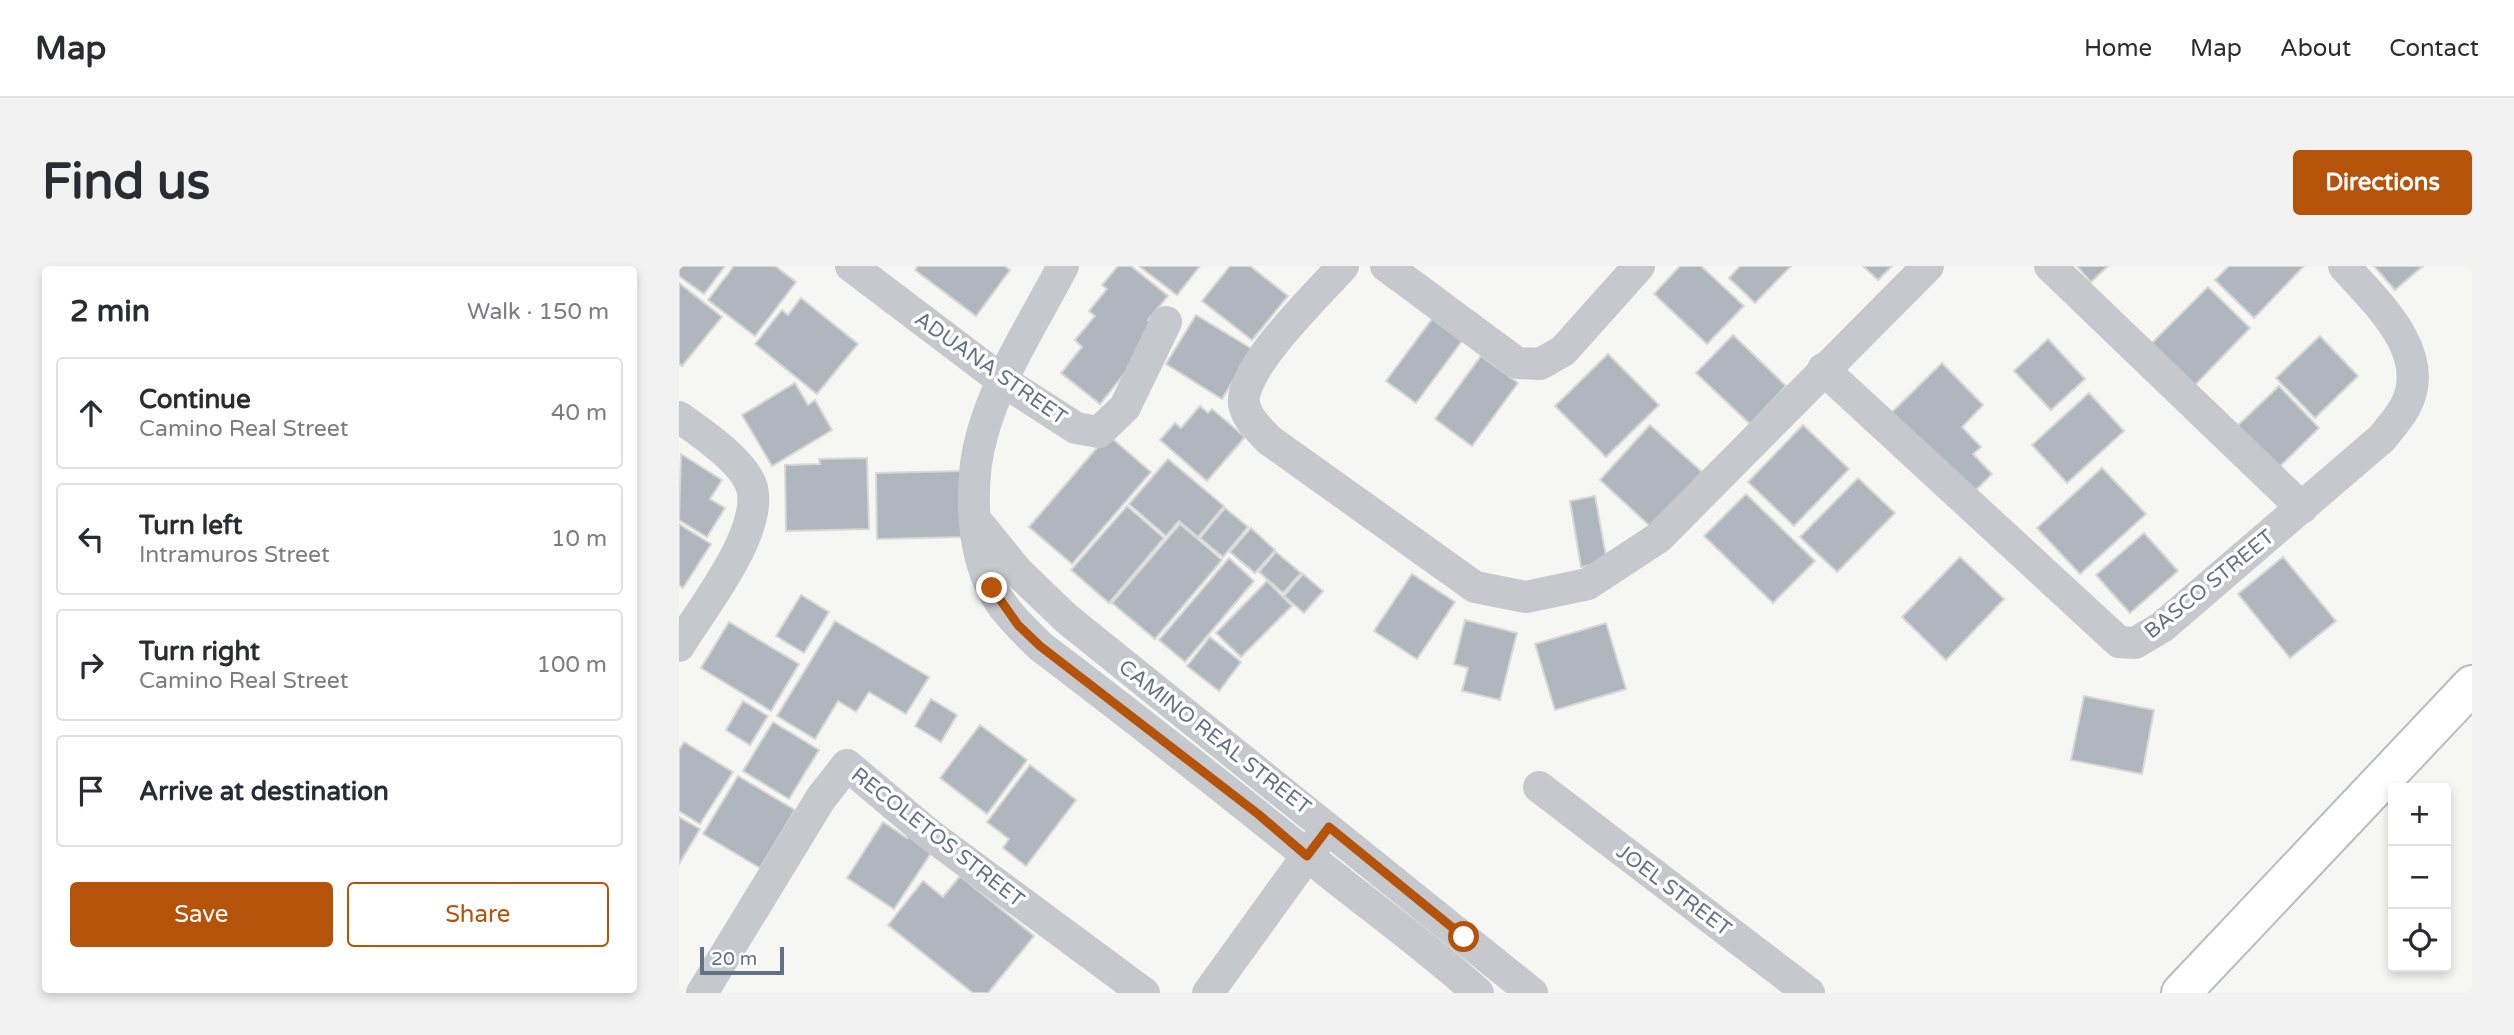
<!DOCTYPE html>
<meta charset="utf-8">
<style>
:root{--surface:#fff;--page:#f2f2f3;--text:#2b2b33;--muted:#7c7c81;--line:#e1e1e2;--accent:#b45309}
body{margin:0;font-family:"Varela Round",sans-serif;background:var(--page);color:var(--text)}
.controls{position:absolute;right:21px;bottom:21px;display:grid;overflow:hidden;border-radius:7px;box-shadow:0 4px 10px #0003}
.controls button{width:63px;height:63px;display:grid;place-items:center;padding:0;border:0;border-bottom:2px solid var(--line);background:var(--surface);color:var(--text);font:35px sans-serif}
.scale{position:absolute;left:21px;bottom:18px;width:84px;box-sizing:border-box;padding-left:7px;border:4px solid #627286;border-top:0;font-size:19px;line-height:24px;white-space:nowrap;color:#627286;-webkit-text-stroke:5px #fff;paint-order:stroke}
.stop{position:absolute;width:21px;height:21px;margin:-16px;border:5px solid #b45309;border-radius:50%;background:#fff}
.stop.end{background:#b45309;border-color:#fff;box-shadow:0 2px 7px #0008}
.list{margin:0;padding:0;list-style:none}
h2{display:flex;justify-content:space-between;align-items:center;height:91px;margin:0;padding:0 28px;font-size:30px}
h2 small{font-size:23px;font-weight:400;color:var(--muted)}
.list li{display:grid;grid-template-columns:46px 1fr auto;gap:21px;align-items:center;box-sizing:border-box;height:112px;margin:0 14px 14px;padding:0 14px;border:2px solid var(--line);border-radius:7px}
.list b{display:block;font-size:26px;white-space:nowrap}
.list p{margin:0;font-size:23px;white-space:nowrap;color:var(--muted)}
.list em{font-size:23px;font-style:normal;color:var(--muted)}
.actions{display:flex;gap:14px;padding:21px 28px}
.actions a{flex:1;padding:16px 0;border:2px solid var(--accent);border-radius:7px;text-align:center;font-size:24px;color:var(--accent)}
.actions .main{background:var(--accent);color:#fff}
.icon{flex:none;width:38px;height:38px;fill:none;stroke:currentColor;stroke-width:2;stroke-linecap:round;stroke-linejoin:round}
.map{position:relative;flex:none;width:1793px;height:727px;overflow:hidden;border-radius:7px}
header{display:flex;align-items:center;gap:42px;box-sizing:border-box;height:98px;padding:0 35px;background:var(--surface);border-bottom:2px solid var(--line)}
header strong{font-size:33px}
nav{display:flex;gap:38px;margin-inline-start:auto;font-size:24px}
.intro{display:flex;align-items:center;justify-content:space-between;box-sizing:border-box;height:168px;padding:0 42px}
h1{margin:0;font-size:49px}
.button{padding:18px 32px;border-radius:7px;background:var(--accent);color:#fff;font-size:24px;font-weight:700}
main{display:flex;gap:42px;padding:0 42px}
aside{flex:1;background:var(--surface);border-radius:7px;box-shadow:0 4px 10px #0003}
.map>svg:first-child{display:block}
.building{fill:#afb6bd;stroke:#d7d7d5;stroke-width:2}
.lines{fill:none;stroke-linecap:round;stroke-linejoin:round}
.major-casing{stroke:#b8bbc0;stroke-width:42}
.minor{stroke:#c5c8cc;stroke-width:32}
.major{stroke:#fff;stroke-width:38}
.route{stroke:#b45309;stroke-width:9}
.labels{text-anchor:middle;stroke-width:7;stroke-linejoin:round;paint-order:stroke}
.street-label{font-size:21px;fill:#627286;stroke:#fff}
</style>
<header>
<strong>Map</strong>
<nav><a>Home</a><a>Map</a><a>About</a><a>Contact</a></nav>
</header>
<div class="intro"><h1>Find us</h1><a class="button">Directions</a></div>
<main>
<aside>
<h2>2 min<small>Walk · 150 m</small></h2>
<ul class="list">
<li><svg class="icon" aria-label="ahead" viewBox="0 0 24 24"><path d="M12 20V5M6 11l6-6 6 6"/></svg><div><b>Continue</b><p>Camino Real Street</p></div><em>40 m</em></li>
<li><svg class="icon" aria-label="left" viewBox="0 0 24 24"><path d="M17 20v-9H6M10 6l-5 5 5 5"/></svg><div><b>Turn left</b><p>Intramuros Street</p></div><em>10 m</em></li>
<li><svg class="icon" aria-label="right" viewBox="0 0 24 24"><path d="M7 20v-9h11M14 6l5 5-5 5"/></svg><div><b>Turn right</b><p>Camino Real Street</p></div><em>100 m</em></li>
<li><svg class="icon" aria-label="arrive" viewBox="0 0 24 24"><path d="M6 21V4h12l-3 4 3 4H6"/></svg><div><b>Arrive at destination</b></div></li>
</ul>
<div class="actions"><a class="main">Save</a><a>Share</a></div>
</aside>
<div class="map">
<svg width="1793" height="727" viewBox="0 0 1793 727">
<rect width="100%" height="100%" fill="#f6f6f2"/>
<!-- building -->
<g class="building">
<polygon points="0,0 46,0 25,28 0,10"/>
<polygon points="55,0 96,0 117,16 76,70 29,34"/>
<polygon points="239,0 325,0 331,4 297,50 236,4"/>
<polygon points="439,0 452,0 489,30 469,54 472,57 456,94 421,138 382,107 403,81 396,74 416,50 410,45 428,23 423,19"/>
<polygon points="460,0 521,0 498,29"/>
<polygon points="551,0 571,0 609,30 573,74 523,35"/>
<polygon points="1001,0 1022,0 1065,40 1028,78 975,28"/>
<polygon points="1061,0 1112,0 1076,37 1050,12"/>
<polygon points="1184,0 1213,0 1199,14"/>
<polygon points="1398,0 1429,0 1412,16"/>
<polygon points="1550,0 1625,0 1575,52 1536,14"/>
<polygon points="1695,0 1744,0 1716,24"/>
<polygon points="0,17 43,51 3,100 0,97"/>
<polygon points="1529,21 1571,62 1515,120 1472,78"/>
<polygon points="122,32 179,78 138,128 76,78 103,44 109,49"/>
<polygon points="517,49 573,83 543,133 487,98"/>
<polygon points="753,53 783,75 737,137 707,115"/>
<polygon points="1054,69 1107,120 1071,158 1017,107"/>
<polygon points="1641,70 1679,110 1636,152 1597,112"/>
<polygon points="1369,73 1406,113 1372,144 1335,105"/>
<polygon points="929,88 980,139 927,191 876,140"/>
<polygon points="802,90 839,117 793,180 756,153"/>
<polygon points="1263,97 1304,139 1283,161 1302,181 1294,188 1313,208 1290,231 1210,149"/>
<polygon points="116,117 129,139 136,134 153,164 93,200 63,149"/>
<polygon points="1600,120 1640,162 1593,208 1552,166"/>
<polygon points="1410,127 1445,165 1388,217 1353,179"/>
<polygon points="521,140 529,147 533,143 566,171 528,215 481,174 496,157 502,162"/>
<polygon points="971,159 1023,206 972,261 921,214"/>
<polygon points="1124,159 1170,203 1115,260 1069,216"/>
<polygon points="429,169 472,206 393,298 350,261"/>
<polygon points="2,188 43,214 31,233 46,242 28,271 0,254"/>
<polygon points="188,192 190,263 107,265 106,199 141,198 140,193"/>
<polygon points="489,193 545,240 519,271 500,255 487,270 450,238"/>
<polygon points="1423,202 1467,248 1401,308 1358,262"/>
<polygon points="282,205 283,271 198,273 197,207"/>
<polygon points="1179,212 1216,247 1158,306 1121,271"/>
<polygon points="1067,228 1136,295 1094,337 1025,270"/>
<polygon points="916,230 928,296 902,301 891,235"/>
<polygon points="448,240 485,272 430,337 392,304"/>
<polygon points="546,242 569,261 544,291 521,272"/>
<polygon points="0,258 32,278 4,322 0,319"/>
<polygon points="501,258 543,294 476,373 433,337"/>
<polygon points="572,262 596,284 576,307 551,286"/>
<polygon points="1465,267 1499,305 1451,347 1417,309"/>
<polygon points="597,286 622,307 604,327 580,306"/>
<polygon points="1281,291 1325,333 1267,394 1223,351"/>
<polygon points="1604,291 1657,355 1611,392 1559,328"/>
<polygon points="550,292 575,315 506,396 480,374"/>
<polygon points="624,308 644,325 625,347 605,330"/>
<polygon points="733,308 776,336 738,393 695,365"/>
<polygon points="588,315 613,340 562,391 537,367"/>
<polygon points="122,329 150,346 125,387 97,370"/>
<polygon points="786,354 838,367 821,434 783,425 789,402 775,398"/>
<polygon points="156,355 250,411 227,448 190,426 177,446 159,435 136,473 98,450"/>
<polygon points="50,356 120,398 92,445 22,402"/>
<polygon points="927,357 947,423 876,444 856,378"/>
<polygon points="531,371 562,396 540,425 508,400"/>
<polygon points="1405,430 1475,444 1463,508 1392,494"/>
<polygon points="252,433 278,449 262,476 236,460"/>
<polygon points="64,435 89,450 71,479 47,464"/>
<polygon points="94,456 140,484 110,533 64,505"/>
<polygon points="301,459 348,494 308,548 261,512"/>
<polygon points="5,476 54,506 21,558 0,545 0,484"/>
<polygon points="351,499 397,534 347,600 324,582 330,573 308,556"/>
<polygon points="59,510 116,544 81,602 24,568"/>
<polygon points="0,551 21,563 0,598"/>
<polygon points="204,556 228,572 236,560 260,575 215,643 168,612"/>
<polygon points="281,610 355,670 309,727 294,727 209,659 244,615 264,631"/>
</g>
<g class="lines">
<!-- major casing -->
<g class="major-casing">
<polyline id="major" points="1502,727 1793,419"/>
</g>
<!-- minor -->
<g class="minor">
<polyline points="172,0 324,115 397,162 420,166 446,141 487,56"/>
<path d="M384,0C356,54 319,110 303,169C290,215 292,280 313,322C324,345 344,363 361,380C452,449 541,519 629,590C685,636 745,678 799,727"/>
<path d="M664,0C640,27 560,103 565,138C568,153 580,163 590,174L796,321L847,331L909,318L979,272L1249,0"/>
<polyline points="707,0 838,97 861,98 884,85 960,0"/>
<polyline points="1371,0 1623,242"/>
<path d="M1144,103L1440,376L1456,377L1483,361L1703,172C1711,162 1720,152 1726,141C1755,88 1697,36 1665,0"/>
<path d="M0,151C21,166 66,196 73,222C84,267 23,342 0,380"/>
<polyline points="300,258 339,306 388,353 853,727"/>
<polyline points="860,521 1130,727"/>
<polyline points="23,727 142,532 168,499 250,568 465,727"/>
<polyline points="529,727 641,572"/>
</g>
<!-- major -->
<use href="#major" class="major"/>
</g>
<g class="lines">
<!-- route -->
<polyline class="route" points="313,322 339,359 361,380 579,548 628,590 650,561 785,671"/>
</g>
<g class="labels">
<!-- street labels -->
<g class="street-label">
<text transform="translate(312 102) rotate(35)" y="7">ADUANA STREET</text>
<text transform="translate(1530 318) rotate(-39)" y="7">BASCO STREET</text>
<text transform="translate(536 471) rotate(38)" y="7">CAMINO REAL STREET</text>
<text transform="translate(259 571) rotate(38)" y="7">RECOLETOS STREET</text>
<text transform="translate(995 624) rotate(37)" y="7">JOEL STREET</text>
</g>
</g>
</svg>
<div class="controls">
<button>+</button>
<button>−</button>
<button><svg class="icon" aria-label="locate" viewBox="0 0 24 24"><circle cx="12" cy="12" r="6"/><path d="M12 2v4M12 18v4M2 12h4M18 12h4"/></svg></button>
</div>
<div class="scale">20 m</div>
<div class="stop" style="left:785px;top:671px"></div>
<div class="stop end" style="left:313px;top:322px"></div>
</div>
</main>
